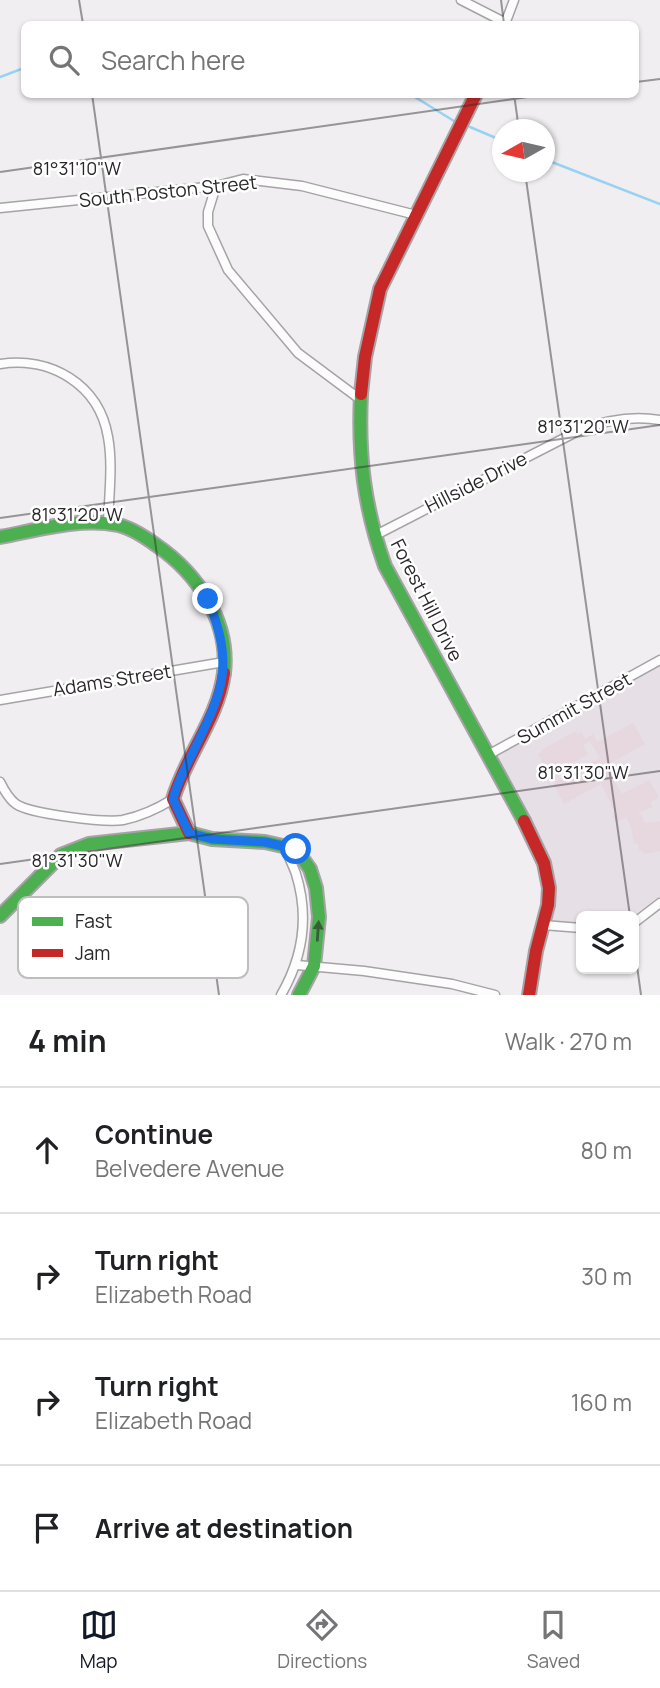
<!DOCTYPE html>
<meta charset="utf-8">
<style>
:root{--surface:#fff;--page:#f2f2f2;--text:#202124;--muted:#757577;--line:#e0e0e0;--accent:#111827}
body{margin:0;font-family:Manrope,sans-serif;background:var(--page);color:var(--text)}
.controls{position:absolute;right:21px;bottom:21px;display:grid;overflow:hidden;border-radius:10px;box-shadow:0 2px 5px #0004}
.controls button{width:63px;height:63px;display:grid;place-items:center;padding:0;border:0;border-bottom:2px solid var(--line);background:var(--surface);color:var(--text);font:35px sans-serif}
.compass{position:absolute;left:492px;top:119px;width:63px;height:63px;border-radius:50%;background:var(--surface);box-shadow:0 2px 5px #0004;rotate:262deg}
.stop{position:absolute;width:21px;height:21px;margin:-16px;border:5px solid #1a73e8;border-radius:50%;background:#fff}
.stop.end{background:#1a73e8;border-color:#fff;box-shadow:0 2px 7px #0008}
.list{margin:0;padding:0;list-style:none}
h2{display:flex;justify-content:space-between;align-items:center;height:91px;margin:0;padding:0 28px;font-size:30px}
h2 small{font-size:23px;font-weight:400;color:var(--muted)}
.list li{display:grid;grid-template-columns:46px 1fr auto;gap:21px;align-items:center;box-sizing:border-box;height:126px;padding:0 28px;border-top:2px solid var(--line)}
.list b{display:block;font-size:26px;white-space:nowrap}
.list p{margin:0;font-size:23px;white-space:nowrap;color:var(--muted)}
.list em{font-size:23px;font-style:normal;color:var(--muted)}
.icon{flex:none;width:38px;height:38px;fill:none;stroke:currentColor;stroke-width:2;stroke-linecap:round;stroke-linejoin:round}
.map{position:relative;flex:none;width:660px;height:995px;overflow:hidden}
.search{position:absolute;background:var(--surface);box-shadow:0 2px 5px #0004;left:21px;right:21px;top:21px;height:77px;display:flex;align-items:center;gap:18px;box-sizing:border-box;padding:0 24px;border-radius:10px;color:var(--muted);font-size:26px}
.sheet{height:595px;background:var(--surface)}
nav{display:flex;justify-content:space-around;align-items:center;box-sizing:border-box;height:98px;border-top:2px solid var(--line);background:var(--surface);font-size:19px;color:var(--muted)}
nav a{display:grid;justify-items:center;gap:4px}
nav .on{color:var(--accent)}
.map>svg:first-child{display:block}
.built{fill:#e6dfe6}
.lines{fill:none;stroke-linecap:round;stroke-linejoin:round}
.stream{stroke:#98d2f2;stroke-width:2.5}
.building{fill:#e7d7de}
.street-casing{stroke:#a5a3a5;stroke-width:11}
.fast-casing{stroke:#a5a3a5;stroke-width:16}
.jam-casing{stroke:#a5a3a5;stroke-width:16}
.street{stroke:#fdfcfd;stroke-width:8}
.fast{stroke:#4caf50;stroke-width:12}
.jam{stroke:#c62828;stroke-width:12}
.oneway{fill:#375d39}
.route{stroke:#1a73e8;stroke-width:9}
.ticks{fill:none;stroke:#292729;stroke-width:2;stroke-opacity:0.45}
.labels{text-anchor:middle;stroke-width:5;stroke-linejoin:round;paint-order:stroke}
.street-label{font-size:19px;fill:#292729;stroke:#fff}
.key{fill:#fff;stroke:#bfbebf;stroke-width:2}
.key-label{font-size:19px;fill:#292729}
.ticks-label{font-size:18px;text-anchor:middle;fill:#292729;stroke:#fff;stroke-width:5;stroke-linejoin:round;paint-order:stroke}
</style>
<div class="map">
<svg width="660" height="995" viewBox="0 0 660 995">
<rect width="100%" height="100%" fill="#f0eef0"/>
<!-- built -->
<polygon class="built" points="660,660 660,903 634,923 634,916 581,916 581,928 543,925 544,863 488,755"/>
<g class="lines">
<!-- stream -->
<g class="stream">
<polyline points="0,77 24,68"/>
<polyline points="410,94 454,121"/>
<polyline points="470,127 503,141"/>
<polyline points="544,159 660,204"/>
</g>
</g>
<!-- building -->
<polygon class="building" points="633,723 645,744 609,764 612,768 608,770 622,794 649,780 659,797 650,802 652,807 641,812 638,809 645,823 660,821 660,851 644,854 643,851 639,851 638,843 634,844 631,827 626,817 617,822 612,817 616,814 601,784 564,804 553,783 600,758 590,741 583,745 588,754 554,773 552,770 548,772 538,754 542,752 541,750 576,731 577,735 581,732 585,739 593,734 597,742"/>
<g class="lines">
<!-- street casing -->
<g class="street-casing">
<g id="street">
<polyline points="461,0 506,23"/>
<polyline points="505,24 514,0"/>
<polyline points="216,186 208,212 208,226 228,270 298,353 361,400"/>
<polyline points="0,208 216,186 243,179 302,186 416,215"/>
<path d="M0,364C50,356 99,384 108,437C113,464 109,495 108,523"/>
<path d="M374,536L580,430C606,420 632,415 660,420"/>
<polyline points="0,700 224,662"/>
<polyline points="488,755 660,660"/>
<path d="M0,782C4,790 9,799 16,804C30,814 106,823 123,820C142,816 157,809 173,799"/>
<polyline points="634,923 660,903"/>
<polyline points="543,925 581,928"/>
<polyline points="297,965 364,971 452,984 495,995"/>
<path d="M281,995C303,957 309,916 296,874C293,865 288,857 286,848"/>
</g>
</g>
<!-- fast casing -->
<g class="fast-casing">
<g id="fast">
<path d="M361,394C358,456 364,507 385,566L524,821"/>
<path d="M0,537C38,530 80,517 118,525C132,528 145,537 156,545C197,573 230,621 224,673"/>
<polyline points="0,916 61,855 89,844 189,833 212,839 265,842 296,849 310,869 316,888 319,917 314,966 299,995"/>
</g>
</g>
<!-- jam casing -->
<g class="jam-casing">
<g id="jam">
<polyline points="361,394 365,357 380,289 476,94"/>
<polyline points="524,821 544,863 549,888 548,905 536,951 529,995"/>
<path d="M189,833L173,799C186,755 218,719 224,673"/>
</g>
</g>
<!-- street -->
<use href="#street" class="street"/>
<!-- fast -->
<use href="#fast" class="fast"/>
<!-- jam -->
<use href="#jam" class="jam"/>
</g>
<!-- one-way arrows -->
<defs><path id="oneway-solid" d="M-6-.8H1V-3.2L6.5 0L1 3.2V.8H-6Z" transform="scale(1.75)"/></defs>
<use class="oneway" href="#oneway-solid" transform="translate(318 931) rotate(-86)"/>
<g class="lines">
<!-- route -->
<path class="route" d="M208,599C235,668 223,690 192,754C185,768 177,783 173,799L189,833L212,839L265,842L296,849"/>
</g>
<!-- ticks -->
<path class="ticks" d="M79,0L83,24M501,0L504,24M636,82L660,79M92,94L219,995M514,94L519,130M0,172L549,94M525,172L630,916M0,518L660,425M0,864L660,771M634,944L641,995"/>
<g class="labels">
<!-- street labels -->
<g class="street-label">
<text transform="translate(168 191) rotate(-6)" y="7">South Poston Street</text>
<text transform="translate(476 482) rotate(-27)" y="7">Hillside Drive</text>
<text transform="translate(427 600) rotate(63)" y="7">Forest Hill Drive</text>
<text transform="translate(112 680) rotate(-9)" y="7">Adams Street</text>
<text transform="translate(574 708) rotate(-29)" y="7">Summit Street</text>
</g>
</g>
<!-- legend -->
<rect x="18" y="897" width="230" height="81" rx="10" class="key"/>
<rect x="32" y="917" width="31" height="9" fill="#4caf50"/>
<rect x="32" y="949" width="31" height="8" fill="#c62828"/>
<g class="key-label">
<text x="75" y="928">Fast</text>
<text x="75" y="960">Jam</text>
</g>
<g class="ticks-label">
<text x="77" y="175">81°31'10"W</text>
<text x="583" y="433">81°31'20"W</text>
<text x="77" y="521">81°31'20"W</text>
<text x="583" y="779">81°31'30"W</text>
<text x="77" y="867">81°31'30"W</text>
</g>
</svg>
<div class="controls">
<button><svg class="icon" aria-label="layers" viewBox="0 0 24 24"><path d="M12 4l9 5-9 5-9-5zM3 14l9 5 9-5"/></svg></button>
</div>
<svg class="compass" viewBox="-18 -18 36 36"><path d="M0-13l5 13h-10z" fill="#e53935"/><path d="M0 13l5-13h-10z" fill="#757577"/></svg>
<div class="stop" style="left:296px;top:849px"></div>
<div class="stop end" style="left:208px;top:599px"></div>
<div class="search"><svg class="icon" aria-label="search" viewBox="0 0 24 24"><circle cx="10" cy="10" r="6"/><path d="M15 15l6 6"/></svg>Search here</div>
</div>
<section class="sheet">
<h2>4 min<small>Walk · 270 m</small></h2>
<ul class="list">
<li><svg class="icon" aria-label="ahead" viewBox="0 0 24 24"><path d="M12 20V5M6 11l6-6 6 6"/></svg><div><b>Continue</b><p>Belvedere Avenue</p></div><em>80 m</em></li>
<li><svg class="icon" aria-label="right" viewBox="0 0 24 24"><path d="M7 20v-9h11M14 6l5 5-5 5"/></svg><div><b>Turn right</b><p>Elizabeth Road</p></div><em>30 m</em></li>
<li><svg class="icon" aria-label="right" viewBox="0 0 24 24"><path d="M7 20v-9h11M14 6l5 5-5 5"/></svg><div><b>Turn right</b><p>Elizabeth Road</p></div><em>160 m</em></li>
<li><svg class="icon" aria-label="arrive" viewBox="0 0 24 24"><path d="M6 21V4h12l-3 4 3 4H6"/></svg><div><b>Arrive at destination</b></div></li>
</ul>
</section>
<nav>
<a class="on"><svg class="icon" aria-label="map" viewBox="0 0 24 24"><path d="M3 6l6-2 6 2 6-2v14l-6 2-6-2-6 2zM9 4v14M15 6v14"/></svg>Map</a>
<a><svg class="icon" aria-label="directions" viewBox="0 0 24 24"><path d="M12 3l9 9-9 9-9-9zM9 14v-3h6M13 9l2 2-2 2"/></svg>Directions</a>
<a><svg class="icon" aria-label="saved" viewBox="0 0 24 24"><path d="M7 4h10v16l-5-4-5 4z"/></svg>Saved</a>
</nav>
